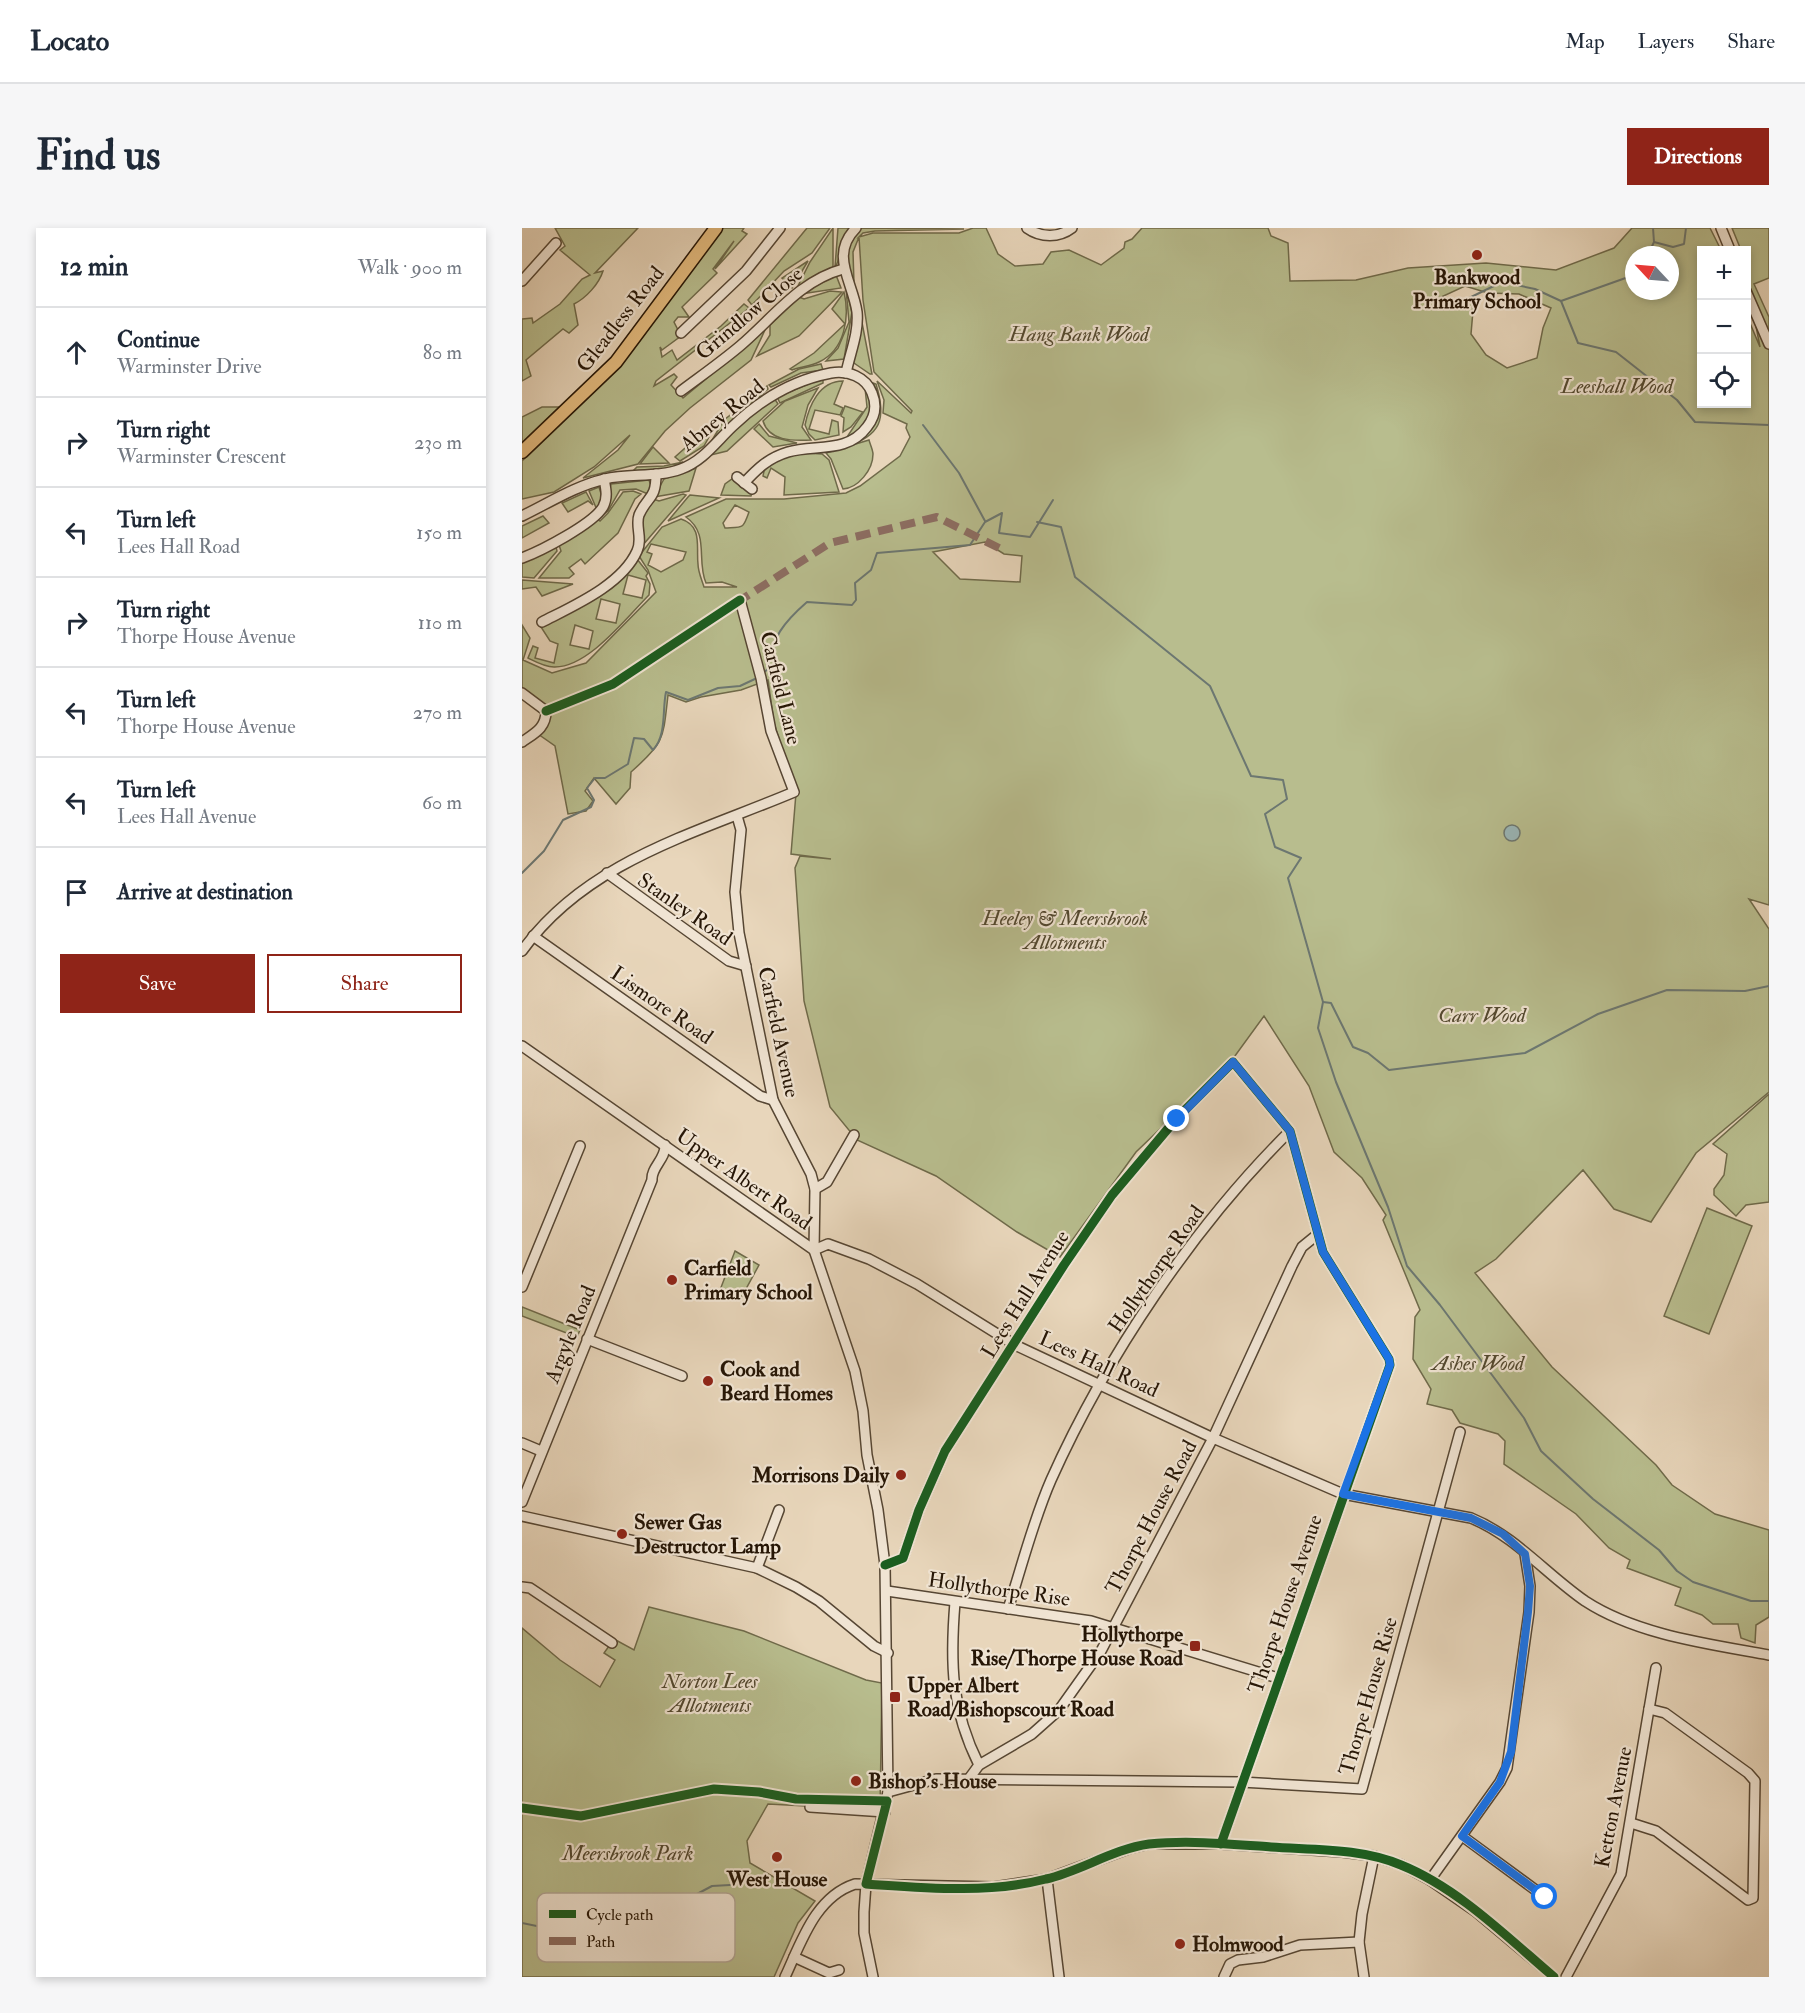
<!DOCTYPE html>
<meta charset="utf-8">
<style>
:root{--surface:#fff;--page:#f6f6f7;--text:#1f2937;--muted:#747a83;--line:#e0e1e3;--accent:#8f2418}
body{margin:0;font-family:"IM FELL Double Pica",serif;background:var(--page);color:var(--text)}
.controls{position:absolute;right:18px;top:18px;display:grid;overflow:hidden;border-radius:0px;box-shadow:0 3px 9px #0003}
.controls button{width:54px;height:54px;display:grid;place-items:center;padding:0;border:0;border-bottom:2px solid var(--line);background:var(--surface);color:var(--text);font:30px sans-serif}
.compass{position:absolute;left:1103px;top:18px;width:54px;height:54px;border-radius:50%;background:var(--surface);box-shadow:0 3px 9px #0003;rotate:296deg}
.stop{position:absolute;width:18px;height:18px;margin:-14px;border:4px solid #1a73e8;border-radius:50%;background:#fff}
.stop.end{background:#1a73e8;border-color:#fff;box-shadow:0 2px 6px #0008}
.list{margin:0;padding:0;list-style:none}
h2{display:flex;justify-content:space-between;align-items:center;height:78px;margin:0;padding:0 24px;font-size:26px}
h2 small{font-size:20px;font-weight:400;color:var(--muted)}
.list li{display:grid;grid-template-columns:39px 1fr auto;gap:18px;align-items:center;box-sizing:border-box;height:90px;padding:0 24px;border-top:2px solid var(--line)}
.list b{display:block;font-size:22px;white-space:nowrap}
.list p{margin:0;font-size:20px;white-space:nowrap;color:var(--muted)}
.list em{font-size:20px;font-style:normal;color:var(--muted)}
.actions{display:flex;gap:12px;padding:18px 24px}
.actions a{flex:1;padding:14px 0;border:2px solid var(--accent);border-radius:0px;text-align:center;font-size:21px;color:var(--accent)}
.actions .main{background:var(--accent);color:#fff}
.icon{flex:none;width:33px;height:33px;fill:none;stroke:currentColor;stroke-width:2;stroke-linecap:round;stroke-linejoin:round}
.map{position:relative;flex:none;width:1247px;height:1749px;overflow:hidden;border-radius:0px}
header{display:flex;align-items:center;gap:36px;box-sizing:border-box;height:84px;padding:0 30px;background:var(--surface);border-bottom:2px solid var(--line)}
header strong{font-size:28px}
nav{display:flex;gap:33px;margin-inline-start:auto;font-size:21px}
.intro{display:flex;align-items:center;justify-content:space-between;box-sizing:border-box;height:144px;padding:0 36px}
h1{margin:0;font-size:42px}
.button{padding:15px 27px;border-radius:0px;background:var(--accent);color:#fff;font-size:21px;font-weight:700}
main{display:flex;gap:36px;padding:0 36px}
aside{flex:1;background:var(--surface);border-radius:0px;box-shadow:0 3px 9px #0003}
.map>svg:first-child{display:block}
.green{fill:#b8bd8e;stroke:#6f6a4a;stroke-width:1.5;fill-rule:evenodd}
.water{fill:#9ab7b9;stroke:#6c7771;stroke-width:1.5}
.lines{fill:none;stroke-linecap:round;stroke-linejoin:round}
.stream{stroke:#6c7771;stroke-width:2}
.minor-casing{stroke:#564633;stroke-width:12}
.major-casing{stroke:#261606;stroke-width:15}
.minor{stroke:#f0e4d3;stroke-width:9}
.major{stroke:#e4bb7e;stroke-width:12}
.quiet{stroke:#8d6e63;stroke-width:8;stroke-dasharray:15 8;stroke-linecap:butt}
.cycleway-casing{stroke:#f0e4d3;stroke-width:13}
.cycleway{stroke:#1b5e20;stroke-width:9}
.route{stroke:#1a73e8;stroke-width:8}
.poi-dot{fill:#8f2418;stroke:#f0e4d3;stroke-width:2}
.labels{text-anchor:middle;stroke-width:4.5;stroke-linejoin:round;paint-order:stroke}
.poi-label{font-size:21px;font-weight:bold;fill:#261606;stroke:#f0e4d3;text-anchor:start}
.street-label{font-size:21px;fill:#261606;stroke:#f0e4d3}
.park-label{font-size:21px;font-style:italic;fill:#52482f;stroke:#f0e4d3}
.key{fill:#f0e4d3;stroke:#b3a696;stroke-width:1.5}
.key-label{font-size:16px;fill:#261606}
</style>
<header>
<strong>Locato</strong>
<nav><a>Map</a><a>Layers</a><a>Share</a></nav>
</header>
<div class="intro"><h1>Find us</h1><a class="button">Directions</a></div>
<main>
<aside>
<h2>12 min<small>Walk · 900 m</small></h2>
<ul class="list">
<li><svg class="icon" aria-label="ahead" viewBox="0 0 24 24"><path d="M12 20V5M6 11l6-6 6 6"/></svg><div><b>Continue</b><p>Warminster Drive</p></div><em>80 m</em></li>
<li><svg class="icon" aria-label="right" viewBox="0 0 24 24"><path d="M7 20v-9h11M14 6l5 5-5 5"/></svg><div><b>Turn right</b><p>Warminster Crescent</p></div><em>230 m</em></li>
<li><svg class="icon" aria-label="left" viewBox="0 0 24 24"><path d="M17 20v-9H6M10 6l-5 5 5 5"/></svg><div><b>Turn left</b><p>Lees Hall Road</p></div><em>150 m</em></li>
<li><svg class="icon" aria-label="right" viewBox="0 0 24 24"><path d="M7 20v-9h11M14 6l5 5-5 5"/></svg><div><b>Turn right</b><p>Thorpe House Avenue</p></div><em>110 m</em></li>
<li><svg class="icon" aria-label="left" viewBox="0 0 24 24"><path d="M17 20v-9H6M10 6l-5 5 5 5"/></svg><div><b>Turn left</b><p>Thorpe House Avenue</p></div><em>270 m</em></li>
<li><svg class="icon" aria-label="left" viewBox="0 0 24 24"><path d="M17 20v-9H6M10 6l-5 5 5 5"/></svg><div><b>Turn left</b><p>Lees Hall Avenue</p></div><em>60 m</em></li>
<li><svg class="icon" aria-label="arrive" viewBox="0 0 24 24"><path d="M6 21V4h12l-3 4 3 4H6"/></svg><div><b>Arrive at destination</b></div></li>
</ul>
<div class="actions"><a class="main">Save</a><a>Share</a></div>
</aside>
<div class="map">
<svg width="1247" height="1749" viewBox="0 0 1247 1749">
<rect width="100%" height="100%" fill="#e8d6bb"/>
<filter id="stains"><feTurbulence type="fractalNoise" baseFrequency=".00333" numOctaves="4"/><feColorMatrix values="0 0 0 0 .2 0 0 0 0 .09 0 0 0 0 .02 0 0 0 .5 -.17"/></filter>
<radialGradient id="worn" r=".72"><stop offset=".6" stop-color="#630" stop-opacity="0"/><stop offset="1" stop-color="#630" stop-opacity=".3"/></radialGradient>
<!-- green -->
<g class="green">
<path d="M33,0H116L73,45L81,43C77,56 64,70 52,76L56,97L47,105L41,101L4,132L9,148L0,153V91L10,90L11,95L38,76L60,51L68,47L38,22L43,18Z"/>
<polygon points="201,0 222,0 220,3 225,6 193,41 212,13 191,41 195,45 160,79 167,89 156,89 152,94 159,108 140,122 138,119 140,129 150,122 155,132 199,98 222,76 227,80 134,153 132,158 152,146 155,149 149,157 161,170 243,102 229,132 168,180 143,203 116,236 61,250 96,222 108,207 72,239 32,264 0,271 0,233 98,137"/>
<polygon points="285,0 308,0 290,25 262,43 230,77 226,72"/>
<polygon points="311,0 311,40 288,51 274,62 288,34"/>
<path d="M316,0H328C314,15 321,29 313,39Z"/>
<path d="M338,0L442,1L353,3L341,5L337,9L351,5H437L451,0H464L476,26L493,38L521,36L529,24L547,22L579,37L602,20L603,14L610,11L620,0H746L749,8L766,15L768,53L834,52L886,40L964,35L1034,42L1092,20L1110,0H1188L1199,22H1180V176H1224L1225,88L1238,119L1225,51L1224,22H1219L1210,0H1247V50L1232,56L1247,89V677L1227,671L1247,701V864L1174,925L1129,994L1092,981L1061,942L974,1031L953,1045L1030,1139L1134,1237L1150,1257L1193,1286L1247,1302V1389L1234,1397L1233,1415L1219,1410L1216,1396H1191L1180,1387L1153,1377L1159,1360L1105,1340L1108,1332L1087,1320L1054,1286L982,1236L983,1213L976,1206L938,1195L930,1182L905,1176L909,1161L891,1131L893,1089L898,1082L861,992L864,987L840,950L812,924L787,858L742,788L710,832L614,924L538,1029L495,1004L414,948L335,912L308,879L282,773L273,640L278,628L309,631L269,626L274,565L252,495L246,452L219,462L179,469L164,474L146,467C141,511 143,514 109,544L108,560L94,576L72,550L63,563L71,573L64,583L46,586L33,518L16,506L26,482L0,464V397L8,410L1,432L30,445L64,435L134,364L126,342L117,328L140,299L159,291C181,298 174,319 176,336C176,344 180,352 182,359H215L200,354L184,355C174,332 188,306 164,289L204,271H262L324,265L338,258L378,228L388,209L384,200L385,196L361,185L362,172L355,153L389,185L390,183L352,144L341,72L337,9L331,24L332,56L328,53L324,21ZM1112,27H1148V63H1112ZM943,58L966,65L997,66L1029,80L1021,100L1015,130L985,140L964,127L949,106L952,71L925,74L917,70ZM213,277L227,284C221,301 222,299 203,300L201,295ZM463,314L482,326L500,328L498,354L438,351L411,324ZM129,316L164,324L161,332L139,344L126,337L130,326L125,324Z"/>
<polygon points="286,33 270,60 260,50"/>
<polygon points="314,47 319,60 279,66"/>
<polygon points="324,61 330,84 322,131 304,133 316,120 327,94"/>
<polygon points="308,63 320,64 277,108 235,128 248,107 248,97 277,69 282,71"/>
<path d="M322,64C328,89 323,122 297,134C289,138 279,139 270,142L268,141L292,125L323,96L310,81Z"/>
<polygon points="335,69 350,146 348,146 329,133"/>
<polygon points="299,136 301,142 279,145 249,159 247,157 277,141"/>
<polygon points="301,150 301,155 258,175 255,169"/>
<path d="M321,153L312,176L321,180L318,187L293,182L287,201L307,206L310,192L316,194L317,207L293,212L287,206L283,197C287,178 297,153 321,153Z"/>
<path d="M351,155L354,156C365,191 359,208 323,219C349,206 368,185 351,155Z"/>
<polygon points="245,158 246,161 189,214 202,192"/>
<path d="M296,160L286,177L280,199L289,212C270,213 247,213 241,193L263,173Z"/>
<path d="M343,160C354,178 347,203 325,209L345,179Z"/>
<polygon points="252,170 256,176 205,223 189,227 219,194"/>
<polygon points="323,178 341,184 329,199 321,204 322,190 319,188"/>
<polygon points="20,179 44,179 0,220 0,189"/>
<polygon points="198,189 182,218 158,233 153,229"/>
<polygon points="237,196 247,208 275,215 251,219 232,201"/>
<path d="M347,212C348,216 351,222 351,226C351,242 336,260 321,261L309,231L304,225Z"/>
<polygon points="131,219 147,235 118,236"/>
<polygon points="284,225 300,226 307,232 317,264 262,267 263,249 249,240 245,250 241,248 243,238 261,229"/>
<polygon points="161,234 147,241 111,243 115,239 142,238"/>
<polygon points="174,240 167,263 132,269 142,251"/>
<polygon points="210,251 230,265 229,268 199,267 203,256"/>
<polygon points="127,252 129,258 126,266 114,261 98,262 86,283 80,287 89,256"/>
<polygon points="77,259 80,269 75,282 67,263"/>
<polygon points="111,263 119,266 113,271 96,305 63,336 59,331 47,340 52,346 47,350 17,350 39,323 37,317 75,291 78,293 86,285 101,264"/>
<polygon points="64,264 71,277 66,273 46,284 40,275"/>
<polygon points="161,266 164,267 120,318 119,291 131,271 137,273"/>
<polygon points="168,267 197,270 146,293 166,269"/>
<polygon points="21,288 27,295 0,310 0,298"/>
<polygon points="34,319 35,323 12,350 0,349 0,334"/>
<path d="M115,331L126,345L124,348L128,356L127,367C105,389 66,440 32,439C23,439 14,434 6,430L11,418L16,420L13,430L32,435L36,416L28,413L19,399L33,392ZM106,347L124,352L120,370L101,366ZM79,371L98,376L94,395L74,391ZM53,397L71,403L67,421L48,417Z"/>
<polygon points="0,352 51,356 20,368 14,359 0,361"/>
<polygon points="1247,866 1247,974 1224,977 1214,988 1192,967 1192,961 1202,947 1205,926 1191,916"/>
<polygon points="1185,980 1230,998 1187,1106 1142,1088"/>
<polygon points="213,1023 237,1037 219,1070 198,1062"/>
<polygon points="0,1079 58,1102 55,1109 0,1088"/>
<polygon points="127,1379 222,1403 344,1452 360,1455 358,1582 246,1576 225,1613 228,1635 293,1673 276,1695 252,1749 0,1749 0,1400 38,1432 78,1459 93,1432 82,1425 92,1411 112,1422"/>
</g>
<!-- water -->
<circle class="water" cx="990" cy="605" r="8"/>
<g class="lines">
<!-- stream -->
<g class="stream">
<polyline points="1131,0 1132,14"/>
<polyline points="1126,27 1132,14 1151,19 1162,16 1164,0"/>
<polyline points="945,71 980,54 1013,61 1039,73 1112,47"/>
<polyline points="1039,73 1056,115 1094,124 1155,172 1173,194 1247,197"/>
<polyline points="401,197 437,245 463,293"/>
<polyline points="515,294 539,299 553,349 688,458 729,548 761,552 765,571 743,586 753,619 779,630 766,650 801,774 796,800 814,854 866,979 885,1038 918,1077 1002,1190 1019,1223 1071,1271 1137,1322 1155,1343 1171,1354 1229,1373 1247,1373"/>
<path d="M241,445L246,441C249,410 262,394 285,374L330,377L334,372L333,355L349,342L355,325L448,317L463,294L480,285L477,305L508,309L531,272"/>
<path d="M0,645L22,623L41,592L69,579L72,572L65,560L73,550H83L106,536L112,510L122,511L131,522C145,507 140,482 144,464L166,472L196,460L218,458L235,450"/>
<polyline points="801,774 809,775 831,819 846,825 867,842 1003,825 1076,786 1145,762 1223,763 1247,758"/>
<polyline points="0,1695 34,1702 68,1680 84,1676 118,1676 175,1666 190,1658 208,1657"/>
</g>
<!-- minor casing -->
<g class="minor-casing">
<g id="minor">
<path d="M505,0C519,10 537,10 550,0"/>
<polyline points="1199,0 1208,22"/>
<polyline points="0,53 34,15"/>
<polyline points="1224,63 1247,116"/>
<polyline points="159,105 224,43 258,0"/>
<path d="M324,145C328,125 337,105 335,84C331,54 307,27 334,0"/>
<path d="M159,163C179,148 199,134 218,118C251,90 277,53 321,41"/>
<polyline points="215,249 230,261"/>
<path d="M0,288C27,275 53,258 83,251C107,245 135,250 159,241C181,233 194,214 211,198C238,172 272,152 309,145C326,142 344,149 350,165C355,177 353,189 345,199C325,226 293,216 266,224C246,230 235,241 222,255"/>
<path d="M0,330C19,323 71,296 81,279C86,270 84,261 82,251"/>
<path d="M20,394C51,378 100,357 115,323C121,311 113,298 117,287C126,267 134,272 134,246"/>
<path d="M0,465L24,483C24,500 13,505 0,514"/>
<polyline points="215,588 219,602 213,664 217,705 251,872 289,946 293,961 292,1022"/>
<polyline points="85,645 207,733 224,738"/>
<polyline points="11,708 238,868 251,872"/>
<path d="M0,723C64,633 175,605 272,564L249,503L239,450L218,372"/>
<polyline points="0,818 292,1022 333,1143 341,1183 345,1227 356,1282 363,1337 366,1564 344,1656 342,1684 342,1705 351,1749"/>
<polyline points="293,961 305,954 332,907"/>
<path d="M292,1022L306,1016L347,1031L395,1056L493,1117L691,1210L821,1266L949,1290C993,1308 1024,1346 1063,1373C1115,1407 1187,1416 1247,1427"/>
<polyline points="0,1059 58,918"/>
<polyline points="65,1111 160,1148"/>
<polyline points="0,1215 19,1223"/>
<path d="M0,1274L130,952C129,939 144,931 143,917"/>
<polyline points="0,1288 235,1340 274,1359 297,1373 352,1418 366,1425"/>
<polyline points="363,1337 381,1330 397,1282 423,1223 542,1037 590,967 655,890 711,834 768,903 801,1024 867,1131 868,1137 699,1616"/>
<polyline points="235,1340 257,1282"/>
<polyline points="0,1359 8,1360 90,1415"/>
<polyline points="365,1363 569,1393 756,1450"/>
<path d="M433,1374C428,1435 429,1481 457,1537"/>
<path d="M486,1381C500,1338 511,1293 529,1252C584,1129 672,998 768,903"/>
<polyline points="446,1552 457,1537 510,1506 537,1482 579,1423 691,1210 770,1038 780,1019 796,1006"/>
<polyline points="366,1564 414,1551 719,1554 840,1561 938,1204"/>
<polyline points="288,1579 363,1584"/>
<polyline points="1109,1595 1134,1603 1226,1672 1231,1670 1233,1553 1226,1545 1143,1485 1127,1481"/>
<polyline points="940,1608 1023,1669"/>
<polyline points="525,1651 537,1749"/>
<polyline points="908,1652 978,1554 985,1540 1007,1384 1008,1358 1003,1326"/>
<polyline points="272,1729 307,1745 317,1742"/>
<path d="M263,1749C279,1715 293,1669 333,1656L472,1659L525,1651L606,1621L627,1616H699L820,1624L852,1628L880,1637L908,1652L953,1683L1032,1749"/>
<polyline points="702,1749 708,1736 716,1732 741,1729 778,1717 837,1714"/>
<polyline points="842,1749 837,1714 840,1686 852,1628"/>
<polyline points="1044,1749 1099,1646 1134,1440"/>
</g>
</g>
<!-- major casing -->
<g class="major-casing">
<polyline id="major" points="0,224 94,134 194,0"/>
</g>
<!-- minor -->
<use href="#minor" class="minor"/>
<!-- major -->
<use href="#major" class="major"/>
<!-- quiet -->
<polyline class="quiet" points="214,375 308,315 415,289 483,323"/>
<!-- cycleway casing -->
<g class="cycleway-casing">
<g id="cycleway">
<polyline points="24,483 91,456 218,372"/>
<polyline points="363,1337 381,1330 397,1282 423,1223 542,1037 590,967 655,890 711,834 768,903 801,1024 867,1131 868,1137 699,1616"/>
<path d="M0,1580L59,1588L192,1561L237,1564L274,1571L365,1573L344,1656C403,1660 466,1666 524,1651C559,1643 591,1621 627,1616C667,1612 709,1616 749,1619C792,1622 839,1620 879,1637C936,1660 985,1709 1032,1749"/>
</g>
</g>
<!-- cycleway -->
<use href="#cycleway" class="cycleway"/>
</g>
<g class="lines">
<!-- route -->
<polyline class="route" points="655,891 711,834 768,903 801,1024 867,1131 868,1137 821,1266 949,1290 981,1306 1003,1326 1008,1358 1006,1384 989,1524 978,1554 940,1608 1023,1669"/>
</g>
<!-- markers -->
<g class="poi-dot">
<circle cx="955" cy="27" r="6"/>
<circle cx="150" cy="1052" r="6"/>
<circle cx="186" cy="1153" r="6"/>
<circle cx="379" cy="1247" r="6"/>
<circle cx="100" cy="1306" r="6"/>
<rect x="667" y="1412" width="12" height="12" rx="3"/>
<rect x="367" y="1463" width="12" height="12" rx="3"/>
<circle cx="334" cy="1553" r="6"/>
<circle cx="255" cy="1629" r="6"/>
<circle cx="658" cy="1716" r="6"/>
</g>
<g class="labels">
<!-- poi labels -->
<g class="poi-label">
<text x="955" y="56" text-anchor="middle">Bankwood<tspan x="955" dy="24">Primary School</tspan></text>
<text x="162" y="1047">Carfield<tspan x="162" dy="24">Primary School</tspan></text>
<text x="198" y="1148">Cook and<tspan x="198" dy="24">Beard Homes</tspan></text>
<text x="367" y="1254" text-anchor="end">Morrisons Daily</text>
<text x="112" y="1301">Sewer Gas<tspan x="112" dy="24">Destructor Lamp</tspan></text>
<text x="661" y="1413" text-anchor="end">Hollythorpe<tspan x="661" dy="24">Rise/Thorpe House Road</tspan></text>
<text x="385" y="1464">Upper Albert<tspan x="385" dy="24">Road/Bishopscourt Road</tspan></text>
<text x="346" y="1560">Bishop's House</text>
<text x="255" y="1658" text-anchor="middle">West House</text>
<text x="670" y="1723">Holmwood</text>
</g>
<!-- street labels -->
<g class="street-label">
<text transform="translate(227 85) rotate(-40)" y="7">Grindlow Close</text>
<text transform="translate(98 91) rotate(-52)" y="7">Gleadless Road</text>
<text transform="translate(200 187) rotate(-39)" y="7">Abney Road</text>
<text transform="translate(259 460) rotate(76)" y="7">Carfield Lane</text>
<text transform="translate(163 681) rotate(35)" y="7">Stanley Road</text>
<text transform="translate(140 777) rotate(35)" y="7">Lismore Road</text>
<text transform="translate(257 804) rotate(78)" y="7">Carfield Avenue</text>
<text transform="translate(222 951) rotate(35)" y="7">Upper Albert Road</text>
<text transform="translate(634 1041) rotate(-55)" y="7">Hollythorpe Road</text>
<text transform="translate(503 1066) rotate(-58)" y="7">Lees Hall Avenue</text>
<text transform="translate(48 1106) rotate(-68)" y="7">Argyle Road</text>
<text transform="translate(577 1136) rotate(25)" y="7">Lees Hall Road</text>
<text transform="translate(629 1289) rotate(-62)" y="7">Thorpe House Road</text>
<text transform="translate(477 1361) rotate(8)" y="7">Hollythorpe Rise</text>
<text transform="translate(763 1376) rotate(-71)" y="7">Thorpe House Avenue</text>
<text transform="translate(846 1468) rotate(-74)" y="7">Thorpe House Rise</text>
<text transform="translate(1091 1579) rotate(-79)" y="7">Ketton Avenue</text>
</g>
<!-- park labels -->
<g class="park-label">
<text x="557" y="113">Hang Bank Wood</text>
<text x="1095" y="165">Leeshall Wood</text>
<text x="543" y="697">Heeley &amp; Meersbrook<tspan x="543" dy="24">Allotments</tspan></text>
<text x="960" y="794">Carr Wood</text>
<text x="956" y="1142">Ashes Wood</text>
<text x="188" y="1460">Norton Lees<tspan x="188" dy="24">Allotments</tspan></text>
<text x="106" y="1632">Meersbrook Park</text>
</g>
</g>
<!-- legend -->
<rect x="15" y="1665" width="198" height="69" rx="9" class="key"/>
<rect x="27" y="1682" width="27" height="8" fill="#1b5e20"/>
<rect x="27" y="1709" width="27" height="8" fill="#8d6e63"/>
<g class="key-label">
<text x="64" y="1692">Cycle path</text>
<text x="64" y="1719">Path</text>
</g>
<rect width="100%" height="100%" filter="url(#stains)"/>
<rect width="100%" height="100%" fill="url(#worn)"/>
</svg>
<div class="controls">
<button>+</button>
<button>−</button>
<button><svg class="icon" aria-label="locate" viewBox="0 0 24 24"><circle cx="12" cy="12" r="6"/><path d="M12 2v4M12 18v4M2 12h4M18 12h4"/></svg></button>
</div>
<svg class="compass" viewBox="-18 -18 36 36"><path d="M0-13l5 13h-10z" fill="#e53935"/><path d="M0 13l5-13h-10z" fill="#747a83"/></svg>
<div class="stop" style="left:1023px;top:1669px"></div>
<div class="stop end" style="left:655px;top:891px"></div>
</div>
</main>
